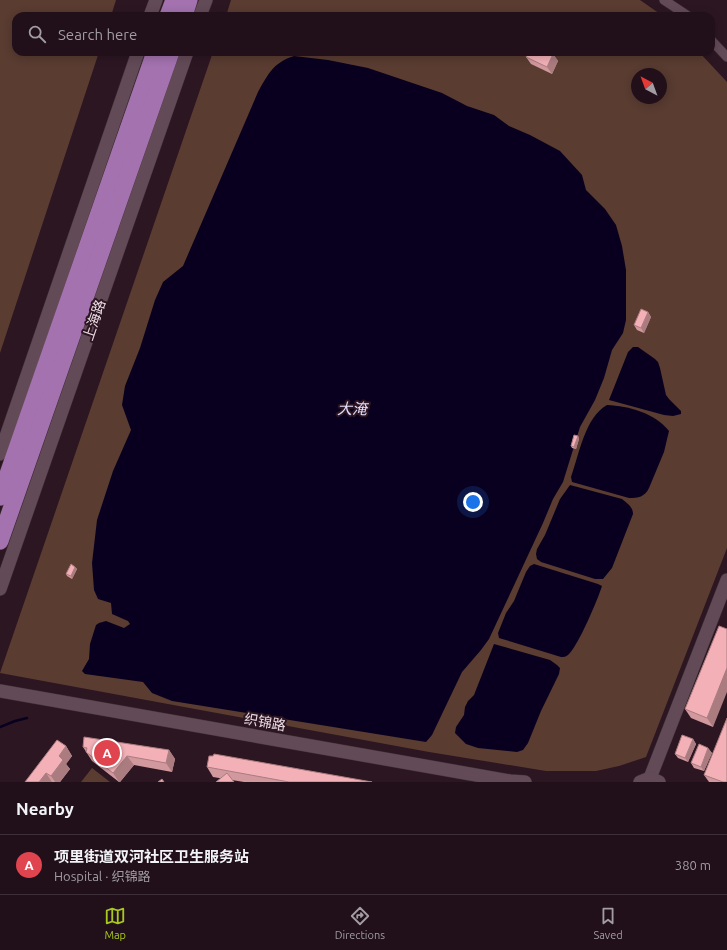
<!DOCTYPE html>
<meta charset="utf-8">
<style>
:root{--surface:#21101a;--page:#291923;--text:#f1f3f6;--muted:#a29da2;--line:#3e3039;--accent:#a7c81f}
body{margin:0;font-family:Ubuntu,"Noto Sans SC",sans-serif;background:var(--page);color:var(--text)}
.compass{position:absolute;left:631px;top:68px;width:36px;height:36px;border-radius:50%;background:var(--surface);box-shadow:0 2px 10px #0003;rotate:319deg}
.you{position:absolute;left:473px;top:502px;width:14px;height:14px;margin:-10px;border:3px solid #fff;border-radius:50%;background:#1a73e8;box-shadow:0 0 0 6px #1a73e833}
.badge{display:grid;place-items:center;width:26px;height:26px;border-radius:50%;background:var(--accent);color:#fff;font-size:13px;font-weight:700}
.pin{position:absolute;translate:-50% -50%;border:2px solid #fff;box-shadow:0 1px 4px #0006}
.list{margin:0;padding:0;list-style:none}
h2{display:flex;justify-content:space-between;align-items:center;height:52px;margin:0;padding:0 16px;font-size:17px}
h2 small{font-size:13px;font-weight:400;color:var(--muted)}
.list li{display:grid;grid-template-columns:26px 1fr auto;gap:12px;align-items:center;box-sizing:border-box;height:60px;padding:0 16px;border-top:1px solid var(--line)}
.list b{display:block;font-size:15px;white-space:nowrap}
.list p{margin:0;font-size:13px;white-space:nowrap;color:var(--muted)}
.list em{font-size:13px;font-style:normal;color:var(--muted)}
.icon{flex:none;width:22px;height:22px;fill:none;stroke:currentColor;stroke-width:2;stroke-linecap:round;stroke-linejoin:round}
.map{position:relative;flex:none;width:727px;height:782px;overflow:hidden}
.search{position:absolute;background:var(--surface);box-shadow:0 2px 10px #0003;left:12px;right:12px;top:12px;height:44px;display:flex;align-items:center;gap:10px;box-sizing:border-box;padding:0 14px;border-radius:12px;color:var(--muted);font-size:15px}
.sheet{height:112px;background:var(--surface)}
nav{display:flex;justify-content:space-around;align-items:center;box-sizing:border-box;height:56px;border-top:1px solid var(--line);background:var(--surface);font-size:11px;color:var(--muted)}
nav a{display:grid;justify-items:center;gap:2px}
nav .on{color:var(--accent)}
.map>svg:first-child{display:block}
.green{fill:#5a3c31;fill-rule:evenodd}
.water{fill:#090020}
.lines{fill:none;stroke-linecap:round;stroke-linejoin:round}
.stream{stroke:#090020;stroke-width:2.5}
.street-casing{stroke:#43323b;stroke-width:10}
.secondary-casing{stroke:#43323b;stroke-width:14}
.highway-casing{stroke:#43323b;stroke-width:18}
.street{stroke:#634a57;stroke-width:9}
.secondary{stroke:#634a57;stroke-width:13}
.highway{stroke:#a372af;stroke-width:17}
.wall{fill:#d1989d}
.shaded-wall{fill:#aa7c80}
.building{fill:#f3b1b7;stroke:#aa7c80}
.labels{text-anchor:middle;stroke-width:4;stroke-linejoin:round;paint-order:stroke}
.street-label{font-size:14px;fill:#eddde5;stroke:#2c1622}
.water-label{font-size:15px;font-style:italic;fill:#e3defd;stroke:#2c1622}
</style>
<div class="map">
<svg width="727" height="782" viewBox="0 0 727 782">
<rect width="100%" height="100%" fill="#2c1622"/>
<!-- green -->
<g class="green">
<polygon points="0,0 116,0 111,16 16,16 16,52 99,52 0,353"/>
<polygon points="231,0 640,0 663,16 226,16"/>
<path d="M213,52H699L727,82V548L646,757L619,766L596,771H546L429,752L0,673ZM637,74H661V98H637Z"/>
<polygon points="92,768 110,782 81,782"/>
</g>
<!-- water -->
<g class="water">
<path d="M294,56L328,60L368,68L442,93L467,106L494,115L509,126L530,135L560,151L582,175L586,190L605,209L616,225L622,246L626,270V320L623,333L612,350L604,378L595,400L580,427L563,482L553,499L543,523L489,639L481,650L462,672L432,735L426,742L172,701L152,693L143,682L85,674L82,671L89,659L90,644L96,625L99,623L106,621L124,628L130,624L128,621L112,614L111,603L98,599L94,590L92,563L97,520L113,471L131,430L122,405L125,386L140,348L155,300L163,282L183,266L258,92C268,74 274,62 294,56Z"/>
<polygon points="633,347 638,347 655,359 658,362 660,368 666,395 669,399 681,411 681,414 673,416 664,415 609,400 628,352"/>
<path d="M607,405C629,406 655,413 669,431L664,452L649,488C645,497 638,498 629,498L572,482L571,477C579,455 585,417 607,405Z"/>
<path d="M570,485L622,499C627,503 633,507 633,514L612,568L603,579H595L541,562L537,559L536,554L537,549L545,535L560,499Z"/>
<path d="M534,564L598,584L602,586C598,599 578,646 569,654C566,657 564,657 561,657L499,638L498,633L506,613L514,601L526,572L530,566Z"/>
<polygon points="494,644 550,660 557,665 560,668 559,674 541,711 528,743 523,750 517,752 478,748 466,744 455,733 456,727 464,715 465,707 468,701 474,695"/>
</g>
<g class="lines">
<!-- stream -->
<polyline class="stream" points="0,727 15,721 27,718"/>
<!-- street casing -->
<g class="street-casing">
<g id="street">
<polyline points="664,0 688,16"/>
<polyline points="711,40 727,57"/>
</g>
</g>
<!-- secondary casing -->
<g class="secondary-casing">
<g id="secondary">
<polyline points="150,16 156,0"/>
<polyline points="200,16 206,0"/>
<polyline points="0,454 138,52"/>
<polyline points="0,589 187,52"/>
<polyline points="0,691 510,781 525,782"/>
<polyline points="650,778 727,580"/>
<polyline points="640,782 650,778 659,782"/>
</g>
</g>
<!-- highway casing -->
<g class="highway-casing">
<g id="highway">
<polyline points="168,16 174,0"/>
<polyline points="184,16 189,0"/>
<polyline points="0,497 155,52"/>
<polyline points="0,541 171,52"/>
</g>
</g>
<!-- street -->
<use href="#street" class="street"/>
<!-- secondary -->
<use href="#secondary" class="secondary"/>
<!-- highway -->
<use href="#highway" class="highway"/>
</g>
<!-- wall -->
<g class="wall">
<polygon points="553,54 558,61 552,74 531,64 526,57"/>
<polygon points="648,312 651,317 644,333 637,330 634,325"/>
<polygon points="578,436 579,439 576,449 572,448 571,446"/>
<polygon points="75,567 77,569 72,579 67,576 66,574"/>
<polygon points="727,629 713,727 691,718 685,709"/>
<polygon points="693,739 696,744 688,762 678,758 675,754"/>
<polygon points="66,746 72,756 66,764 70,769 60,782 25,782"/>
<polygon points="83,747 169,750 175,759 172,772 134,765 120,782 119,782 92,761"/>
<polygon points="708,748 712,753 704,771 694,768 691,763"/>
<polygon points="207,767 372,782 244,782 213,777"/>
<polygon points="704,775 727,782 709,782"/>
</g>
<!-- shaded-wall -->
<g class="shaded-wall">
<polygon points="553,54 558,61 552,74 547,67"/>
<polygon points="648,312 651,317 644,333 641,328"/>
<polygon points="578,436 579,439 576,449 574,447"/>
<polygon points="75,567 77,569 72,579 71,576"/>
<polygon points="727,668 727,692 713,727 707,718"/>
<polygon points="693,739 696,744 688,762 685,758"/>
<polygon points="66,746 72,756 66,764 70,769 60,782 55,782 51,776 59,756"/>
<polygon points="708,748 712,753 704,771 701,767"/>
<polygon points="169,750 175,759 172,772 166,763"/>
<polygon points="127,756 134,765 120,782 119,782 113,773"/>
<polygon points="46,773 52,782 39,782"/>
</g>
<!-- building -->
<g class="building">
<polygon points="529,52 548,52 553,54 547,67 526,57"/>
<polygon points="641,309 648,312 641,328 634,325"/>
<polygon points="574,435 578,436 574,447 571,446"/>
<polygon points="71,564 75,567 71,576 66,574"/>
<polygon points="719,626 727,629 727,668 707,718 685,709"/>
<polygon points="727,718 727,782 723,782 704,775"/>
<polygon points="682,735 693,739 685,758 675,754"/>
<polygon points="84,737 169,750 166,763 127,756 113,773 86,752 87,748 83,747"/>
<polygon points="57,740 66,746 59,756 63,760 51,776 46,773 39,782 25,782"/>
<polygon points="699,744 708,748 701,767 691,763"/>
<polygon points="214,754 372,782 289,782 207,767 209,756 213,756"/>
<polygon points="227,773 234,782 216,782"/>
<polygon points="162,779 164,782 158,782"/>
</g>
<g class="labels">
<!-- street labels -->
<g class="street-label">
<text transform="translate(94 320) rotate(-71)" y="5">上海路</text>
<text transform="translate(265 722) rotate(10)" y="5">织锦路</text>
</g>
<!-- water labels -->
<g class="water-label">
<text x="352" y="414">大淹</text>
</g>
</g>
</svg>
<svg class="compass" viewBox="-18 -18 36 36"><path d="M0-13l5 13h-10z" fill="#e53935"/><path d="M0 13l5-13h-10z" fill="#a29da2"/></svg>
<div class="you"></div>
<div class="pin badge" style="left:107px;top:753px;background:#e0444e">A</div>
<div class="search"><svg class="icon" aria-label="search" viewBox="0 0 24 24"><circle cx="10" cy="10" r="6"/><path d="M15 15l6 6"/></svg>Search here</div>
</div>
<section class="sheet">
<h2>Nearby<small></small></h2>
<ul class="list">
<li><span class="badge" style="background:#e0444e">A</span><div><b>项里街道双河社区卫生服务站</b><p>Hospital · 织锦路</p></div><em>380 m</em></li>
</ul>
</section>
<nav>
<a class="on"><svg class="icon" aria-label="map" viewBox="0 0 24 24"><path d="M3 6l6-2 6 2 6-2v14l-6 2-6-2-6 2zM9 4v14M15 6v14"/></svg>Map</a>
<a><svg class="icon" aria-label="directions" viewBox="0 0 24 24"><path d="M12 3l9 9-9 9-9-9zM9 14v-3h6M13 9l2 2-2 2"/></svg>Directions</a>
<a><svg class="icon" aria-label="saved" viewBox="0 0 24 24"><path d="M7 4h10v16l-5-4-5 4z"/></svg>Saved</a>
</nav>
